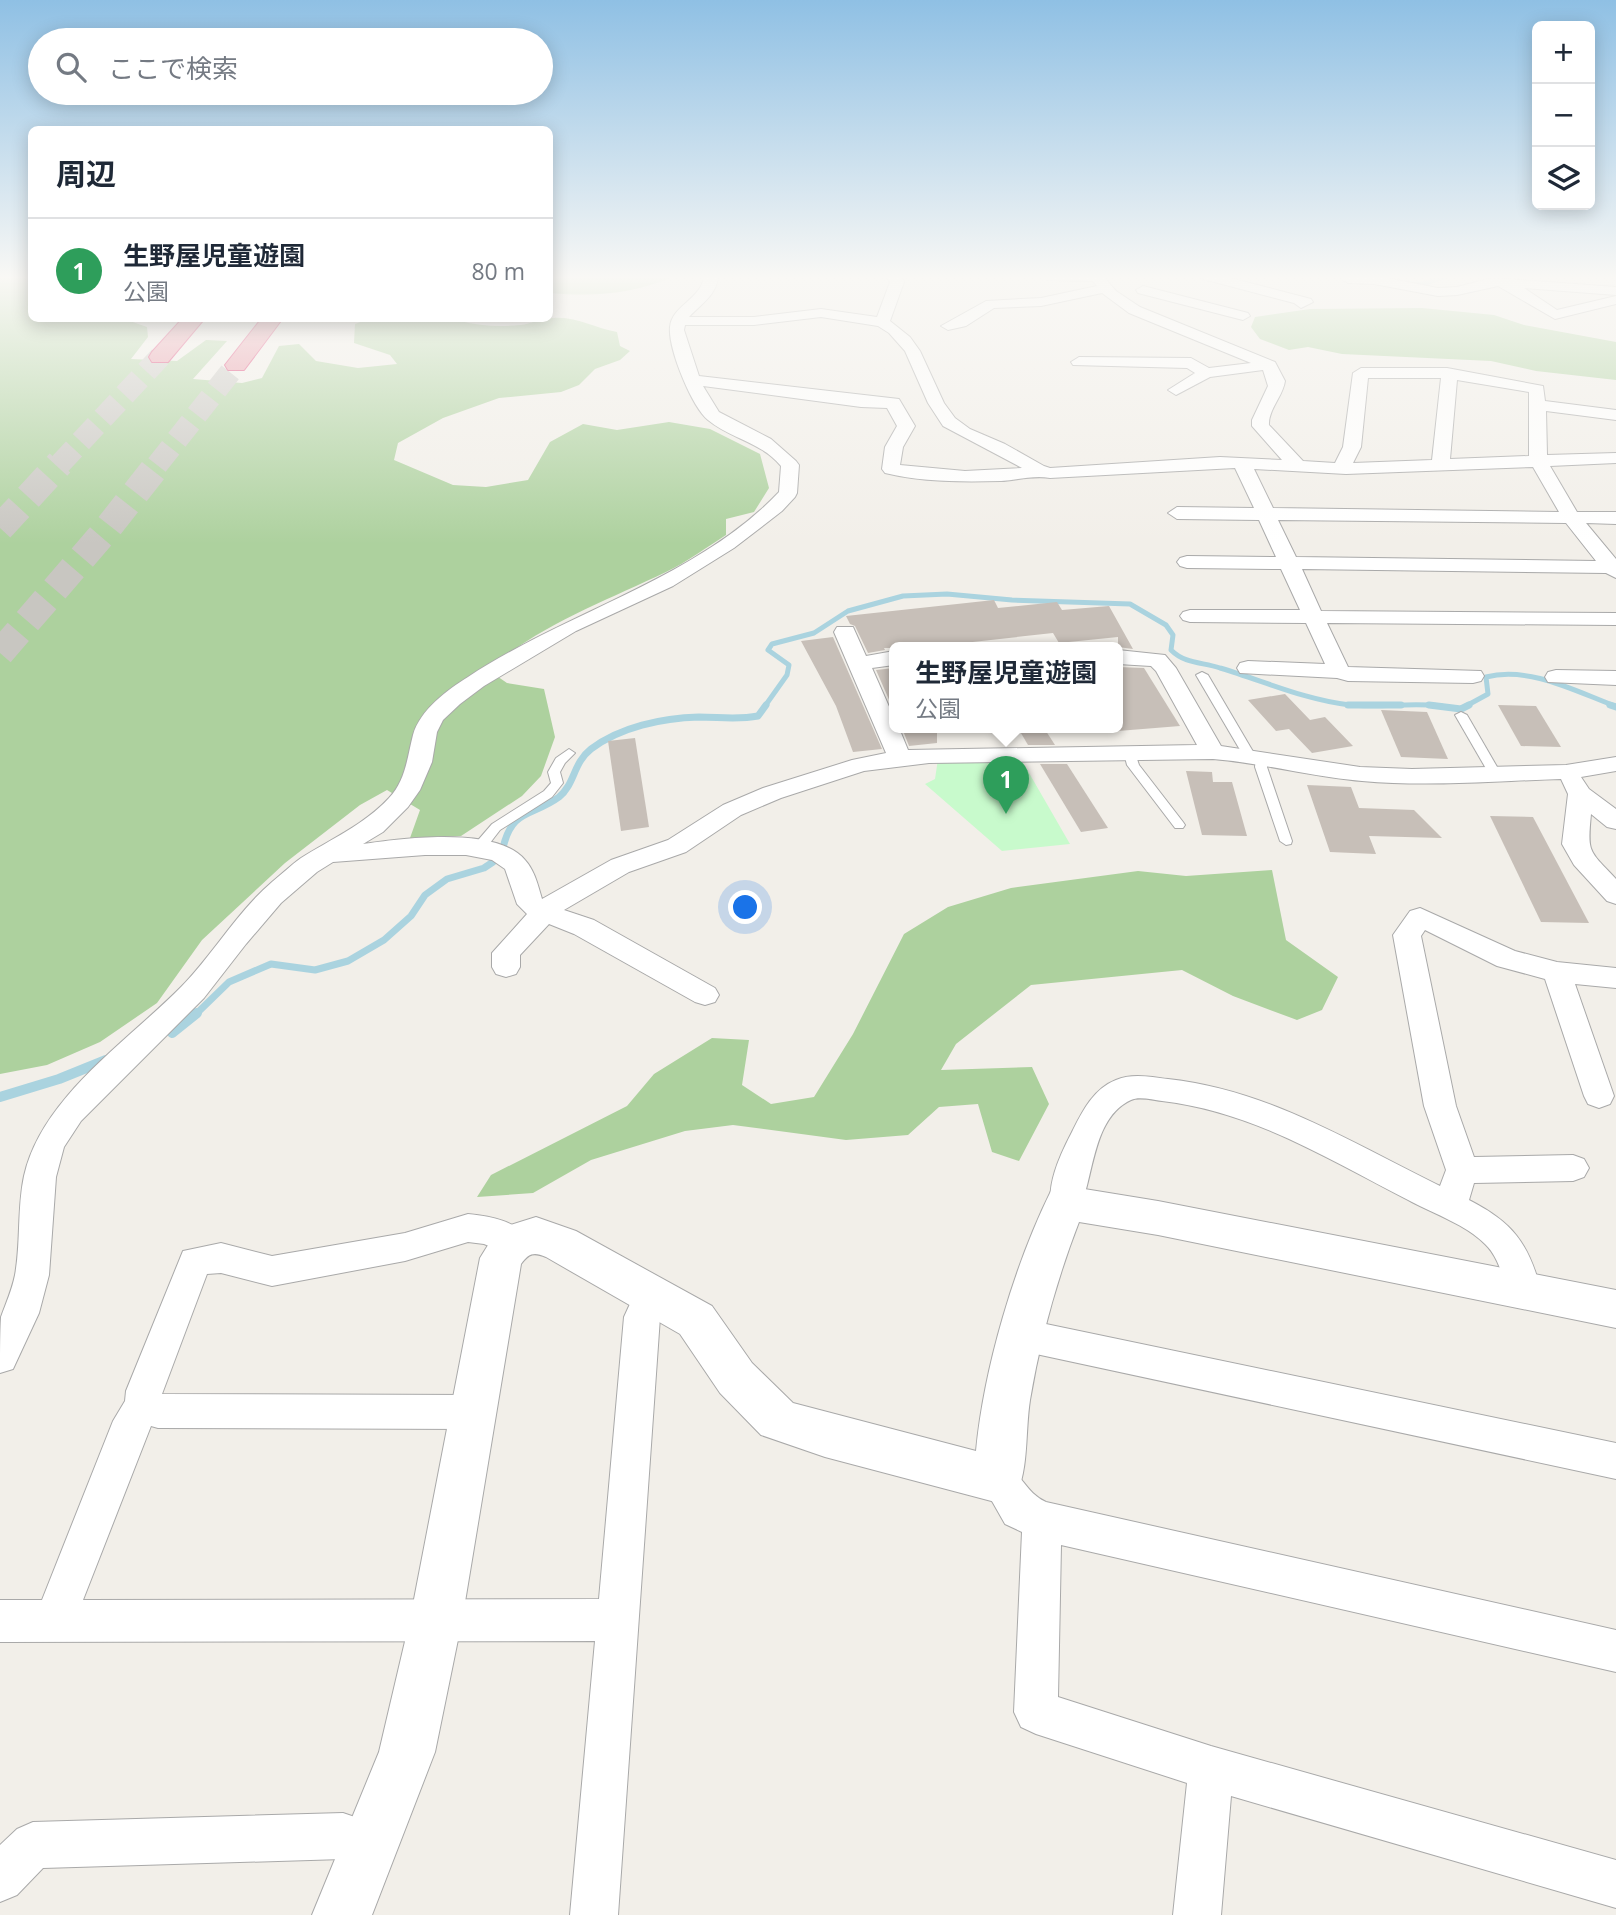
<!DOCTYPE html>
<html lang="ja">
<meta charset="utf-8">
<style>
:root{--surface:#fff;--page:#f2f2f3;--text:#1f2937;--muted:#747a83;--line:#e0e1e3;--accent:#2563eb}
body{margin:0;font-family:"Open Sans","Noto Sans JP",sans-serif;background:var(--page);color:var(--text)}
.controls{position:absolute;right:21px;top:21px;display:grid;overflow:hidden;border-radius:10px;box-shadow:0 4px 18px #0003}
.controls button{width:63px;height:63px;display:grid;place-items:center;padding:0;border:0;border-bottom:2px solid var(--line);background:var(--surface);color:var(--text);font:35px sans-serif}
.you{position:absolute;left:746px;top:908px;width:24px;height:24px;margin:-18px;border:5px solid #fff;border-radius:50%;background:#1a73e8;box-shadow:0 0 0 10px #1a73e833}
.badge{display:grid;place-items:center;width:46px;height:46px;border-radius:50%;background:var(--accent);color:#fff;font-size:23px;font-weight:700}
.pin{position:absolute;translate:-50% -58px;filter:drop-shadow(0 2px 4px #0008)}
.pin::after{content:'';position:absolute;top:37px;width:24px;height:21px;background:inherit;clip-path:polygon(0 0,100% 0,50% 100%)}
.popup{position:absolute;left:889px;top:642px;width:234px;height:91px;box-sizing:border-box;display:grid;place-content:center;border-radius:10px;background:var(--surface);filter:drop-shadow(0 2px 5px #0005);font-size:23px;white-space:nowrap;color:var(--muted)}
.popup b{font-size:26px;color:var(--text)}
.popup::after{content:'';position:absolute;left:50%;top:100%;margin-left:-14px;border:14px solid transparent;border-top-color:var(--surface)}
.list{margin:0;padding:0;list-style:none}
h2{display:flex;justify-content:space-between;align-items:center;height:91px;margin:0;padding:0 28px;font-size:30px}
h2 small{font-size:23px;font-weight:400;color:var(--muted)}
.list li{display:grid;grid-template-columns:46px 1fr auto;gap:21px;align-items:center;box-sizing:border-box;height:105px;padding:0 28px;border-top:2px solid var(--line)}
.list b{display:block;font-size:26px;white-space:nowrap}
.list p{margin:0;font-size:23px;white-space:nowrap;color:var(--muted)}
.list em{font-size:23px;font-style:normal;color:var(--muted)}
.icon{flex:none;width:38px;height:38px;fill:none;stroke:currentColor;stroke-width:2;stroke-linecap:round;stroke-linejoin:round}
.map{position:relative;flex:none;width:1616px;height:1915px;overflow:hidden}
.search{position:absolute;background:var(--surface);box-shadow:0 4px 18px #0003;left:28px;top:28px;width:525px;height:77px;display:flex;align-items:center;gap:18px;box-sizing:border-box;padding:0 24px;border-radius:38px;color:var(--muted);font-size:26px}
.panel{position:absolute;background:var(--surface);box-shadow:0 4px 18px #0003;left:28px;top:126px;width:525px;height:196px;border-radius:10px}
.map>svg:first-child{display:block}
.forest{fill:#add19e}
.park{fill:#c8facc}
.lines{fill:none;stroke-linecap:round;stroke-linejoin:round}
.stream-far3{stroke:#aad3df;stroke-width:4.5}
.stream-far2{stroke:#aad3df;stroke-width:5}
.stream-far1{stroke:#aad3df;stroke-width:7}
.stream{stroke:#aad3df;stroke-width:10}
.building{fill:#c7bfb8}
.motorway-tunnel-far1{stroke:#c8c6c1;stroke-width:22;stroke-dasharray:22 10;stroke-linecap:butt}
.motorway-tunnel{stroke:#c8c6c1;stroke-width:28;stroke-dasharray:28 14;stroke-linecap:butt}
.service-casing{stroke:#a9a9a9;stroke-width:2}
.minor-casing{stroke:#a9a9a9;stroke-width:2}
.tertiary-casing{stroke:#a9a9a9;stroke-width:2}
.motorway-casing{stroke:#dc2a67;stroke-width:2}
.service{fill:#fff;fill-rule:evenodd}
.minor{fill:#fff;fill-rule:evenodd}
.tertiary{fill:#fff;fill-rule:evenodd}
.motorway{fill:#e892a2;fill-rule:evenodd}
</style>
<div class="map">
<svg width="1616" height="1915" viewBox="0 0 1616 1915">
<rect width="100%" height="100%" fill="#f2efe9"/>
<!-- forest -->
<g class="forest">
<path d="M0,276H31L32,318L124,319L147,327L148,337L131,359L177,361L206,340L227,341L193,379L242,383L262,378L279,346L299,344L316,361L358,368L397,364L390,355L354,343L355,324L369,319H460V321C480,326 500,327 520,325C531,324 542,318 553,318C576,316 594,328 617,332L620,346L630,351L620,360L595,369L579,385L561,392L499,398L443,418L398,443L394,460L453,485L486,487L528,480L550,442L583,424L617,430L669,422L710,429L760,454L769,488L754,512L726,519V535C707,547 687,562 666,572C606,601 539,625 488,670L507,683L544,689L555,737L541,776L522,796L461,836L410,838L420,810L387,790L360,805L285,863L202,940L157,1003L100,1042L47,1065L0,1074Z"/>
<path d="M550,276H676C632,294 597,297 550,293Z"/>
<polygon points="1422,308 1494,315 1524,325 1616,342 1616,380 1536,371 1491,361 1342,354 1308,347 1289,350 1260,339 1251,327 1255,317 1310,309"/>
<polygon points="1272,870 1286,940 1338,977 1322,1010 1297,1020 1233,996 1182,970 1031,985 956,1044 941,1070 1032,1067 1049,1104 1019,1161 992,1152 978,1104 939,1107 908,1135 846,1140 733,1125 685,1131 591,1160 533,1193 477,1197 491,1175 627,1106 654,1074 712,1038 749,1040 742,1085 771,1104 814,1097 853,1034 904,934 948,907 1011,888 1138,871 1186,876"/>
</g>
<!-- park -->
<polygon class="park" points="938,759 1021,759 1070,844 1002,851 925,784 935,779"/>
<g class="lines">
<!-- stream-far3 -->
<polyline class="stream-far3" points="1408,284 1423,284 1447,276"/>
<!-- stream-far2 -->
<g class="stream-far2">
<path d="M765,706L787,675L789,665L768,650L772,644L814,633L848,611L903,596L947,594L1012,600L1130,604L1166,625L1173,635L1171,650C1185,664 1202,662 1220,668C1264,681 1305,700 1350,705C1381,708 1411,702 1442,706"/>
<path d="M1466,706L1488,694L1486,677C1529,666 1575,691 1615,706"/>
</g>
<!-- stream-far1 -->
<g class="stream-far1">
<polyline points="1348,705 1401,705"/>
<polyline points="1429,705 1461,709 1469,705"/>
<polyline points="1610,705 1616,707"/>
<path d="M503,848C512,808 532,817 559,797C575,784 573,763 591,749C620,727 662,718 699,717C719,717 738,720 758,716L766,705"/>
<polyline points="195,1015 229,982 271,964 315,970 348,961 384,940 411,916 425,895 447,879 484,868 493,862"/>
</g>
<!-- stream -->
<g class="stream">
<polyline points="172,1033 197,1013"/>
<polyline points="0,1097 59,1079 106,1060"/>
</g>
</g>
<!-- building -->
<g class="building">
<polygon points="994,600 998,608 1057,602 1062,610 1109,606 1133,649 1118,647 1118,637 1059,643 1053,633 918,648 884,648 885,650 868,653 855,626 850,624 846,616"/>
<polygon points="833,637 882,749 853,752 836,706 801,641"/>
<polygon points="1118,667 1144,668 1180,726 1118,731"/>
<polygon points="894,668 894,711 876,670"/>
<polygon points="1285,694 1310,720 1325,717 1353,746 1312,753 1289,729 1276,731 1248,700"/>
<polygon points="1498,705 1536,706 1561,747 1521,746"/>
<polygon points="1381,710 1427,712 1448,759 1401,757"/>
<polygon points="902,728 937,728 937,743 909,746"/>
<polygon points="1018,728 1044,728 1055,745 1028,745"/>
<polygon points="635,738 649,827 621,831 608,741"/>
<polygon points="1040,764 1067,764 1108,828 1081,832"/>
<polygon points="1186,771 1212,772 1213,782 1232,782 1247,836 1202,835"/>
<polygon points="1307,785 1351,787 1359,808 1414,810 1442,838 1369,836 1376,854 1330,852"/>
<polygon points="1490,816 1533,817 1589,923 1541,922"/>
</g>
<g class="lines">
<!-- motorway-tunnel-far1 -->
<g class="motorway-tunnel-far1">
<polyline points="59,465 160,357"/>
<polyline points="157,465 236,365"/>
</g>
<!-- motorway-tunnel -->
<g class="motorway-tunnel">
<polyline points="0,528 60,463"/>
<polyline points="0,653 107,529 159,463"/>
</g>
<!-- service casing -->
<g class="service-casing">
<g id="service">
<polygon points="1049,277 1098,277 1101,279 1098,281 1047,280"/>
<polygon points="1202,672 1208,675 1255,755 1253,758 1249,759 1243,755 1196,675"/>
<polygon points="1461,712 1467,715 1500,772 1498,775 1490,775 1488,772 1455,715"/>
<polygon points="569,749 575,753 565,763 560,772 563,783 552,797 500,830 483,852 473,852 472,849 473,846 492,824 544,791 551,783 548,772 556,758"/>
<polygon points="1130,749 1134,750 1139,765 1183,822 1185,825 1183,828 1175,828 1127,765 1124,753"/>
<polygon points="1262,753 1268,757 1267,767 1292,841 1291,844 1286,845 1280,841 1255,767 1256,757"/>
</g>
</g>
<!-- minor casing -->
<g class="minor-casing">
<g id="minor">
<path d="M704,276H718C717,295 701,304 689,317H754L821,309L877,317L890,282L886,276H900L904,282L890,321L910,337L920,351L944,403L955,418L970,429L1005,444L1044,466L1050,468L1220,457L1282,460L1252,426V420L1268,386L1263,370L1210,377L1176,395L1168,390L1195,373L1187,368L1073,365L1071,362L1079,357L1191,358L1209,368L1251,363L1129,313L1102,293L1041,306L994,308L966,326L948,330L941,326L986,301L1041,298L1097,286L1089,276H1103L1116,291L1140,307L1275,362L1285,381C1283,396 1268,410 1269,425L1303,461L1335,463L1343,447L1353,373L1361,368H1447L1543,386L1545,401L1616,410V420L1546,411L1547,455L1616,453V463L1550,466L1577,512H1616V524L1586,523L1616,559V578L1606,573L1302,569L1321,611L1616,613V625L1327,623L1348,667L1481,671L1484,676L1481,681L1473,683L1348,681L1337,678L1240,673L1237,668L1240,663L1248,661L1325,664L1306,623L1190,622L1183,620L1180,616L1183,612L1190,610H1300L1281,569L1187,568L1180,566L1177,562L1180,558L1187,556L1276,557L1259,520L1177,519L1168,513L1177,507L1254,508L1235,468L1050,478C1034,475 1017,480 1001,481C962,482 922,482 885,473L882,469L885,447L897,426L887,408L861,407L703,386L719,412L771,439L796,461L799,465L797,493L795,497L782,511L734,548L673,586L576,631L484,686L460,704L443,720L437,732L432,762L420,790L408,807L383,832L363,844C403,838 497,826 525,860C535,871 538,886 542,899L611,860L668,840L723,805L763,788L852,760L886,753L834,632L837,627H853L866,656L894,651V665L872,668L894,718V728H899L908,750L1197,745L1156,671L1151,666L1118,664V650L1165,655L1176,668L1221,746L1360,767L1412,769L1566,765L1616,757V771L1581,777L1589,789L1616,809V829L1607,827L1591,814C1587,854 1589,850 1616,879V904L1607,901L1574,865L1562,844L1568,794L1561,779C1495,781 1428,787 1362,781C1312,777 1263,763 1213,759L929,763L864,771L781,798L741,815L686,852L629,872L564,910L594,920L715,988L719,995L715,1002L705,1005L695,1002L574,934L549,924L520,955V967L516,974L506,977L496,974L492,967V953L527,914L517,904L505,869L492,860L466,855H425L333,862L317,872L281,903L246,944L204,998L81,1121L64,1147L56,1177L49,1275L39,1313L13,1369L0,1373C0,1356 0,1333 1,1317C6,1303 12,1290 15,1275C21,1243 17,1208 24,1176C41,1098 128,1041 182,986C214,953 237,912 272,882C282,874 291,865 301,858C331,839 364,825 389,798C406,780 407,758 413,735C420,710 447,690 468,677C566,612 698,578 779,492L781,466C761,442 731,439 708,420C692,407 668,349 670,327C672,305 702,299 704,276ZM821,317L878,326L889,333L905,351L928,403L943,426L1022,468L965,471L900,465L903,447L915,426L899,399L699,376L684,330L685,325H754ZM1368,378H1441L1432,460L1353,463L1361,447ZM1457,380L1529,392V456L1450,459ZM1533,467L1559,512L1273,508L1254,469L1346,474ZM1278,520L1566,523L1596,561L1296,557Z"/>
<polygon points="1201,276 1223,276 1311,299 1313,302 1301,308 1294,303 1203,279"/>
<polygon points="1344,276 1376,276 1438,288 1457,287 1492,278 1616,287 1616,295 1524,288 1557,310 1616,296 1616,304 1555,319 1498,286 1457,295 1438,296 1374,284 1348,283 1341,279"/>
<polygon points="1143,286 1248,313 1250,316 1243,320 1138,293 1136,290"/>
<polygon points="1556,670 1616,671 1616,685 1548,682 1545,677 1548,672"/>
<path d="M1420,908L1515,951L1557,962L1616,968V988L1575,984L1614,1096L1610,1104L1599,1108L1588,1104L1584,1096L1545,979L1497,966L1425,930L1421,936L1456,1106L1474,1157L1573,1155L1584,1159L1589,1168L1584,1177L1573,1181L1474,1183L1469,1200C1512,1222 1529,1243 1541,1291L1536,1302L1524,1306L1512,1302C1503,1283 1501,1259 1485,1244C1466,1225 1435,1214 1412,1202C1330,1160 1255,1112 1162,1101C1153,1100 1139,1096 1131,1100C1091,1118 1094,1181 1078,1213L1066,1217L1054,1213C1043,1190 1061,1153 1072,1132C1082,1112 1093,1089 1116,1080C1133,1073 1150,1077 1168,1079C1269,1090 1352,1143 1440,1186L1446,1170L1424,1106L1393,935L1410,911Z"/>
<path d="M468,1214C490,1216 519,1221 530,1242L525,1252L513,1256L484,1244L468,1242L405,1261L272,1286L221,1273L207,1274L162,1394L472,1395L485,1400L491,1412L485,1424L472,1429L158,1428L151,1426L83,1600L599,1599L624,1317L640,1282L652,1278L664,1282L669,1293L660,1317L618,1915H570L595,1641L0,1642V1600H42L113,1421L125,1401L126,1391L183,1251L221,1243L272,1256L405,1233Z"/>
<polygon points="1022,1319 1616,1443 1616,1479 1022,1351 1009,1346 1004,1335 1009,1324"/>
<path d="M999,1461C1021,1470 1025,1493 1046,1502L1616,1630V1672L1061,1545L1058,1697L1211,1746L1616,1860V1908L1231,1796L1221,1915H1173L1187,1783L1036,1734L1021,1727L1014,1712L1022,1532L1005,1524L980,1480L985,1467Z"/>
<polygon points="343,1813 387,1828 394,1844 387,1860 371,1867 343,1859 43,1868 17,1895 0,1902 0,1845 17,1829 33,1822"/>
</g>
</g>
<!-- tertiary casing -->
<g class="tertiary-casing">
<path id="tertiary" d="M1066,1186L1158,1201L1616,1290V1328L1158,1235L1079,1222C1057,1279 1040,1340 1030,1400C1025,1432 1029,1467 1016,1496L999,1503L825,1457L761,1435L720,1393L680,1334L546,1257C534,1252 529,1253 521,1264L462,1620L435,1752L372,1915H312L379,1752L410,1620L480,1258L498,1229L536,1217L576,1231L712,1306L752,1363L793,1403L976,1451C984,1368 1014,1266 1051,1191Z"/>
</g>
<!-- motorway casing -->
<g class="motorway-casing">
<g id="motorway">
<polygon points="183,318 205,318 168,362 152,362 149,357 152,352"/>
<polygon points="262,318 283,318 244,370 228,370 225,365"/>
</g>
</g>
<!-- service -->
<use href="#service" class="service"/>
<!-- minor -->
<use href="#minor" class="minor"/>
<!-- tertiary -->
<use href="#tertiary" class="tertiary"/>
<!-- motorway -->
<use href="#motorway" class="motorway"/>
</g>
<!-- sky -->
<linearGradient id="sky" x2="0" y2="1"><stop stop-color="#8fc0e4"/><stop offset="0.51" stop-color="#f9f8f5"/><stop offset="1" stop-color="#f9f8f5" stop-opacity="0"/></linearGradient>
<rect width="1616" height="544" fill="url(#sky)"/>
</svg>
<div class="controls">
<button>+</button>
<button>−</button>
<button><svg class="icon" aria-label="layers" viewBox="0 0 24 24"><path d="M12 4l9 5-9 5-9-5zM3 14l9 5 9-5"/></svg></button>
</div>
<div class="you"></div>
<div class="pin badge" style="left:1006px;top:814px;background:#2e9e5b">1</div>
<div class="popup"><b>生野屋児童遊園</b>公園</div>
<div class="search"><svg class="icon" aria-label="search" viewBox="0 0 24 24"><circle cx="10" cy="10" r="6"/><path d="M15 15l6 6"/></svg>ここで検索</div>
<section class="panel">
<h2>周辺<small></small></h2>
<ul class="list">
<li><span class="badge" style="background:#2e9e5b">1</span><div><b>生野屋児童遊園</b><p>公園</p></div><em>80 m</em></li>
</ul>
</section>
</div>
